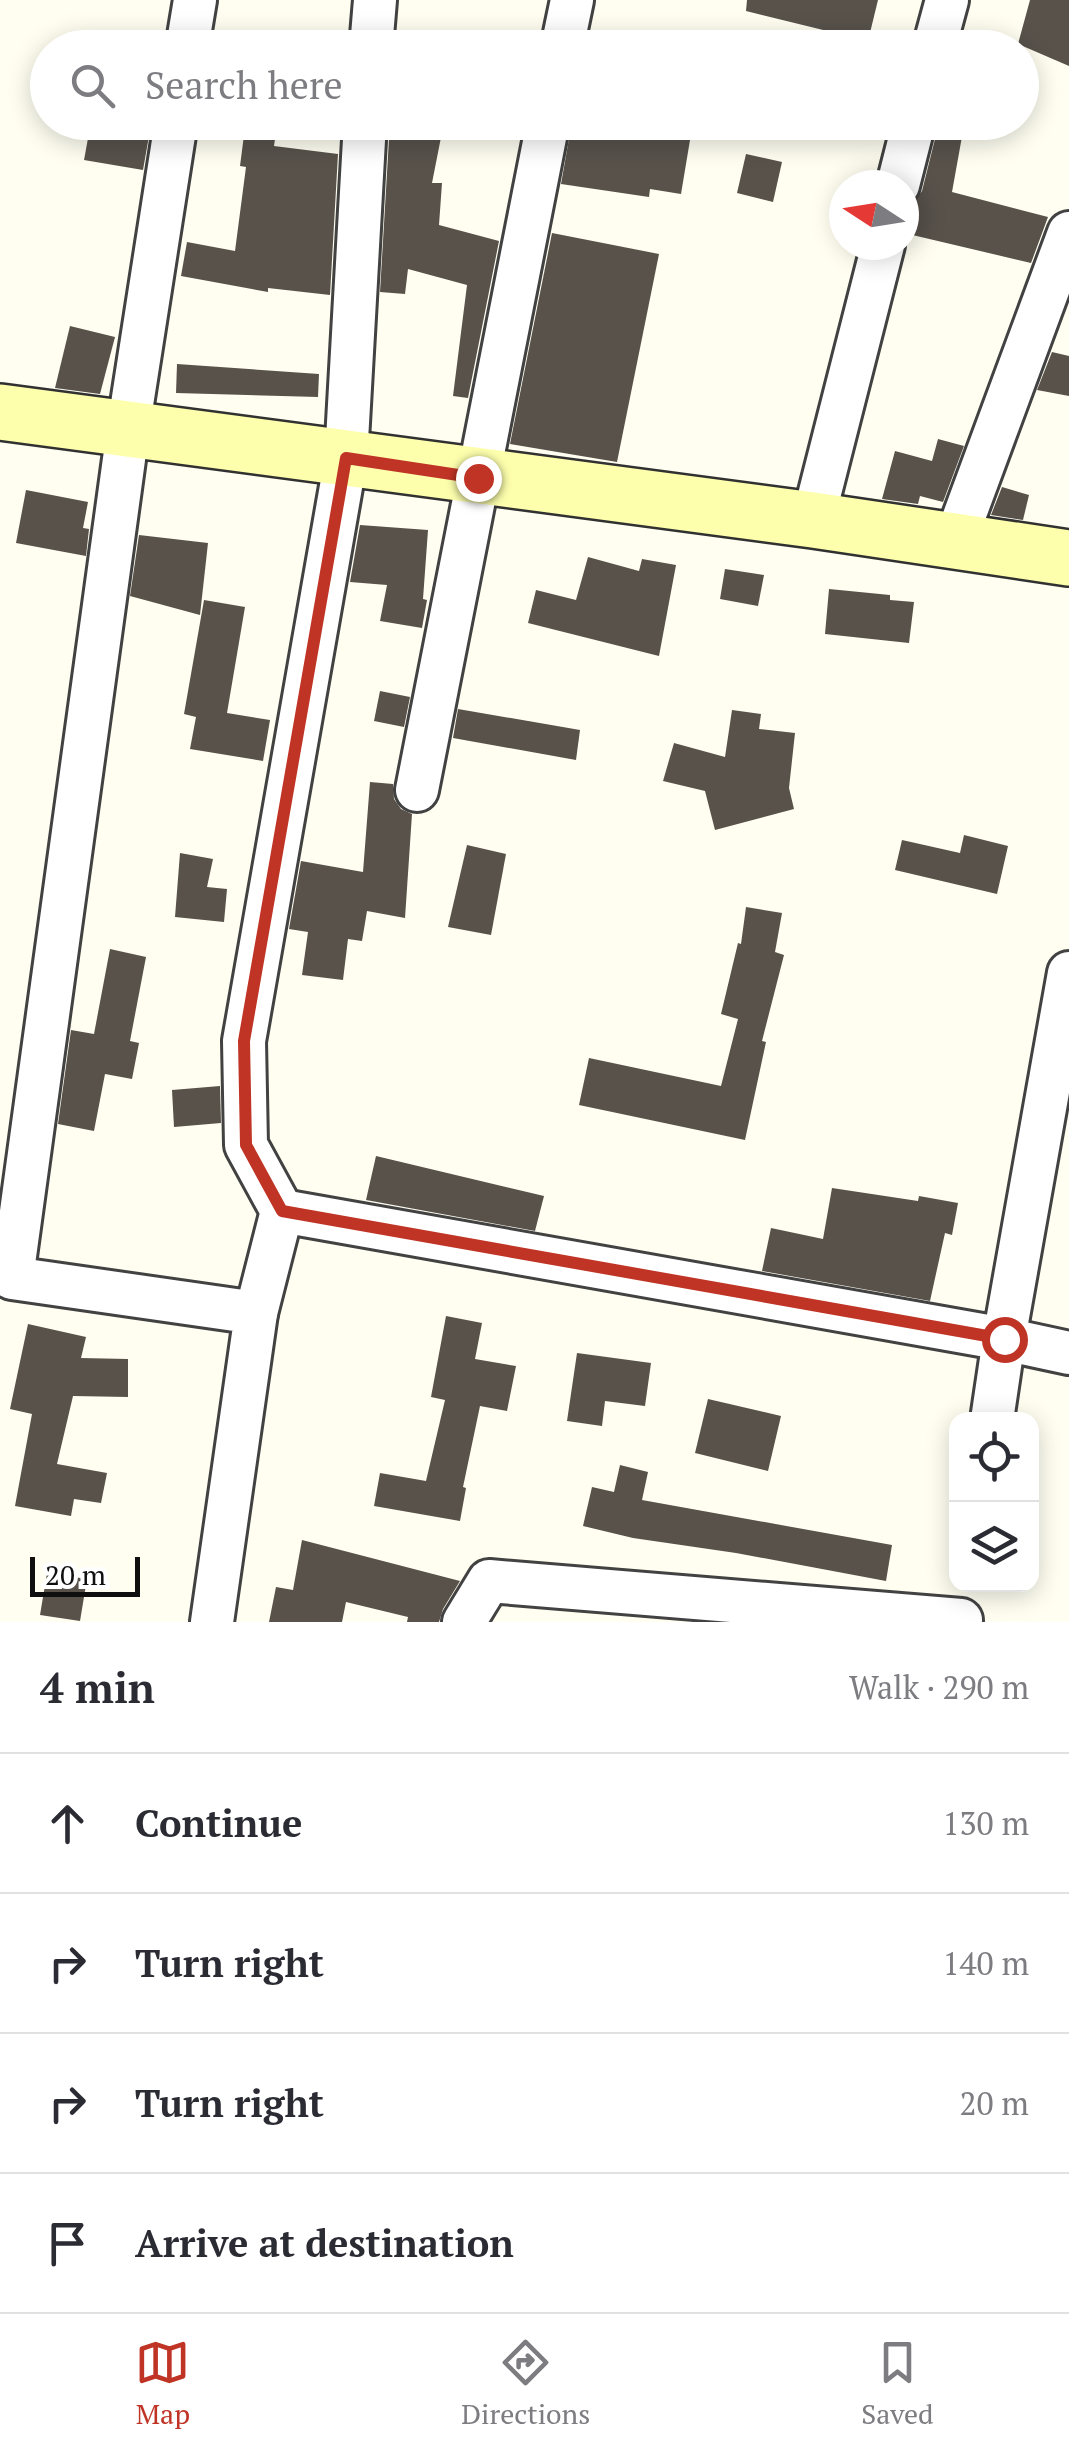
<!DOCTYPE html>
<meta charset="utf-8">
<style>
:root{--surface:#fff;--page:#f7f7f7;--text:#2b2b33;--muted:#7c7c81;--line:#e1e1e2;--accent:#c03426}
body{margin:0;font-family:"PT Serif",serif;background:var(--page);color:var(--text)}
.controls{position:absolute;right:30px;bottom:30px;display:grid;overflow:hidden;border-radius:20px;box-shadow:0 5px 25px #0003}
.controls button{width:90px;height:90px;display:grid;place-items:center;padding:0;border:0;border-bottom:2px solid var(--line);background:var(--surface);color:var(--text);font:50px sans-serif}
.compass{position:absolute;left:829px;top:170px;width:90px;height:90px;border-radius:50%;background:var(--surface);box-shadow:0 5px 25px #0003;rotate:282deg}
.scale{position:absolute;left:30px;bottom:25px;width:110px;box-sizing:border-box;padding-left:10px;border:5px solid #0f0f0f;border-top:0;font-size:28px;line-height:35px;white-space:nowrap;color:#0f0f0f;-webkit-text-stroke:8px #fff;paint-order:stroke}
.stop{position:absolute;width:30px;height:30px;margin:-22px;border:8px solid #c03426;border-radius:50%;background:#fff}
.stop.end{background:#c03426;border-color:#fff;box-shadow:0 2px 10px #0008}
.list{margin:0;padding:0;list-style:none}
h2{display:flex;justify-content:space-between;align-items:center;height:130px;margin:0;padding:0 40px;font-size:42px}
h2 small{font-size:32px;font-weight:400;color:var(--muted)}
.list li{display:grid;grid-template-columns:65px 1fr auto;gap:30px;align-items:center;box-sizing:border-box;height:140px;padding:0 40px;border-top:2px solid var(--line)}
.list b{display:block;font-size:38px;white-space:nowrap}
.list em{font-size:32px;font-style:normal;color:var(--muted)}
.icon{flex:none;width:55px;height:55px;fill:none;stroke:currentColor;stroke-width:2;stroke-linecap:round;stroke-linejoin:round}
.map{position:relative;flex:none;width:1069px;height:1622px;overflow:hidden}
.search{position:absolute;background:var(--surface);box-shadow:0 5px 25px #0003;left:30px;right:30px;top:30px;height:110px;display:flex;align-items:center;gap:25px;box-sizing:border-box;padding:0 35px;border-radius:55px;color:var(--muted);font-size:38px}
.sheet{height:690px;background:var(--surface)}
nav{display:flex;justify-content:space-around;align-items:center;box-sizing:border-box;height:140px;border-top:2px solid var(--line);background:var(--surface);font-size:28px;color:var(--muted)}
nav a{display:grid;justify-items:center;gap:5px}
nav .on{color:var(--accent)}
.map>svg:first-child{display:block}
.building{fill:#58524b}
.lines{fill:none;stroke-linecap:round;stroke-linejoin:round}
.street-casing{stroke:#424242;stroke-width:48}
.secondary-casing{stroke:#313131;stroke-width:60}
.street{stroke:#fff;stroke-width:42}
.secondary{stroke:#fdffad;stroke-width:55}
.route{stroke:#c03426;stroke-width:12}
</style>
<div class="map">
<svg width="1069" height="1622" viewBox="0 0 1069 1622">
<rect width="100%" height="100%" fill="#fffef1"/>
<!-- building -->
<g class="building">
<polygon points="747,0 878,0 868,41 746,11"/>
<polygon points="1030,0 1069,0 1069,66 1018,44"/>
<polygon points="91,122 150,130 143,170 84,160"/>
<polygon points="390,122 444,122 432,183 442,183 439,225 499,241 468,398 453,396 467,285 408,269 405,294 380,292"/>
<polygon points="572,122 606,122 633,127 634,122 693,122 681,194 650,189 649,197 561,184"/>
<polygon points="938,127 963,131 952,192 1048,217 1031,263 904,233 910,206 922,191"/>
<polygon points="244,135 275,139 274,146 338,154 330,295 268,288 268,292 181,276 187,242 235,251 246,167 240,166"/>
<polygon points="746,154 782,162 773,202 737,193"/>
<polygon points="552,233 659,254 617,462 510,444"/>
<polygon points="70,326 115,337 100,394 55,388"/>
<polygon points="1052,352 1069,356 1069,396 1037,390"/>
<polygon points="177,364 319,374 318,397 176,393"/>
<polygon points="938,439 964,446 943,502 920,496 918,504 882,499 895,451 932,461"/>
<polygon points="1002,487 1029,495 1023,520 991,515"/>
<polygon points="26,490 88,502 83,528 89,529 86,556 16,543"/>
<polygon points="360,525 428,530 423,599 427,600 422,628 380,621 387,585 350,582"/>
<polygon points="139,535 208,543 200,615 130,596"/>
<polygon points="588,557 639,571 642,559 676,565 659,656 528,623 536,590 576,600"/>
<polygon points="725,569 764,575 758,606 720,599"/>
<polygon points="829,589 890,595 890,600 914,602 909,643 825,634"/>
<polygon points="204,600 245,607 227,713 270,720 263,761 190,749 196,717 184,714"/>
<polygon points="380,691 410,697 404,727 374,721"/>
<polygon points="458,709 580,730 576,760 453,738"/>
<polygon points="732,710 761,714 759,729 795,733 789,788 794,809 715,830 705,791 663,781 674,743 725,757"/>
<polygon points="370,782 393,784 394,799 401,809 412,814 405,918 367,911 362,941 348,939 343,980 302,975 308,932 289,929 301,861 363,872"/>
<polygon points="964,835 1008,846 997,894 895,870 902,840 960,853"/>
<polygon points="467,845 506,854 491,935 448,927"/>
<polygon points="180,853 213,859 207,887 227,889 224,922 175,917"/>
<polygon points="746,907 782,913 775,952 784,955 762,1041 766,1042 745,1140 579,1105 589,1058 721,1086 738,1019 721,1014 738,943 741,944"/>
<polygon points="110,949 146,957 130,1041 139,1043 132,1079 105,1074 94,1131 58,1124 71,1030 94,1034"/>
<polygon points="220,1086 221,1123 174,1127 172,1090"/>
<polygon points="376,1156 544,1196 535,1231 366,1200"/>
<polygon points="832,1188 918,1201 919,1196 958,1203 952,1235 945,1233 930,1301 762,1271 771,1228 823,1239"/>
<polygon points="446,1316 482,1323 475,1359 516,1366 507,1411 480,1406 463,1487 466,1488 460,1521 374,1506 380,1473 426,1481 445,1400 431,1397"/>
<polygon points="28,1324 86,1337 81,1358 128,1359 128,1397 73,1396 57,1464 107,1473 101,1503 74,1499 71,1516 15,1506 32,1414 10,1409"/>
<polygon points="577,1353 651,1363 645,1406 605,1401 602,1426 567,1421"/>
<polygon points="708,1399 781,1416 768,1471 695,1453"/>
<polygon points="620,1465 648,1472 642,1500 892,1545 886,1581 736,1553 633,1538 583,1526 592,1487 614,1492"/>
<polygon points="302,1540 460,1581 443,1609 439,1622 407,1622 408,1617 346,1602 342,1622 269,1622 276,1587 293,1590"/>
<polygon points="47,1573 87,1579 80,1621 40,1615"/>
</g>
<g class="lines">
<!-- street casing -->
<g class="street-casing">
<g id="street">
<polyline points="187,48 195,0"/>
<polyline points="371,48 375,0"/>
<polyline points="562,48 572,0"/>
<polyline points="934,48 947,0"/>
<polyline points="176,122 128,430 12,1278 256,1313 212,1622"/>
<polyline points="898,185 914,122"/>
<polyline points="813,520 883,245"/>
<polyline points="955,541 1069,233"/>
<polyline points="417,790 548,122"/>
<polyline points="282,1211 1004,1339 1069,973"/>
<polyline points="256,1313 282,1211 246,1145 244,1041 346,458 365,122"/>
<polyline points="992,1420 1004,1339 1069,1353"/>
<polyline points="464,1622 489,1581 961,1620"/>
</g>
</g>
<!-- secondary casing -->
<g class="secondary-casing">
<polyline id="secondary" points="0,412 813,520 1069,558"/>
</g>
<!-- street -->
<use href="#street" class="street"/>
<!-- secondary -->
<use href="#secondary" class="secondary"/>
</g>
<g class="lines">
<!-- route -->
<polyline class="route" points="478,478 346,458 244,1041 246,1145 282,1211 1004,1339"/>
</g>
</svg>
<div class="controls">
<button><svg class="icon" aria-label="locate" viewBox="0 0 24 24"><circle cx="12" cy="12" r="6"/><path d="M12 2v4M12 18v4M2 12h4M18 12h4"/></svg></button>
<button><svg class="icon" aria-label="layers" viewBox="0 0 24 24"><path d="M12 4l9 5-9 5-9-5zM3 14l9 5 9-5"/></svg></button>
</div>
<svg class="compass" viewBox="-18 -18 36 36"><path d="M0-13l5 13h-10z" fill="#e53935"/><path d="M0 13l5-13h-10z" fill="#7c7c81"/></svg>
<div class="scale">20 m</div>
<div class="stop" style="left:1004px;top:1339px"></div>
<div class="stop end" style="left:478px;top:478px"></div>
<div class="search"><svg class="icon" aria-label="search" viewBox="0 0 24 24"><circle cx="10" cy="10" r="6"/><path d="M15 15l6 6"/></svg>Search here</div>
</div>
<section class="sheet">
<h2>4 min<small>Walk · 290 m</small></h2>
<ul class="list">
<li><svg class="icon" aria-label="ahead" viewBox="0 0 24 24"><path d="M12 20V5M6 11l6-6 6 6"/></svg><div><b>Continue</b></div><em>130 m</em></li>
<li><svg class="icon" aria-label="right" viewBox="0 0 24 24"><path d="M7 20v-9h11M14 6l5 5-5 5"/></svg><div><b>Turn right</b></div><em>140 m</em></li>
<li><svg class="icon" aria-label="right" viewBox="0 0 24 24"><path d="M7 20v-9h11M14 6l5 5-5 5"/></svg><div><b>Turn right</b></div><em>20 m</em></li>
<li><svg class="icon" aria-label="arrive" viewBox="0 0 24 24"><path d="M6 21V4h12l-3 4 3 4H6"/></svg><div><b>Arrive at destination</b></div></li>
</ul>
</section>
<nav>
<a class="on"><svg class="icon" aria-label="map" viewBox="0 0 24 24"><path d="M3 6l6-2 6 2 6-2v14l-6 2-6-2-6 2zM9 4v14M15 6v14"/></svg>Map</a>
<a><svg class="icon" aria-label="directions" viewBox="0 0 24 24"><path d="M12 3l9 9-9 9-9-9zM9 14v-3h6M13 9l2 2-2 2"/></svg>Directions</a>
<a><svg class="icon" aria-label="saved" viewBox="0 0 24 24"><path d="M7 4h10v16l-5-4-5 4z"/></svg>Saved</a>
</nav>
